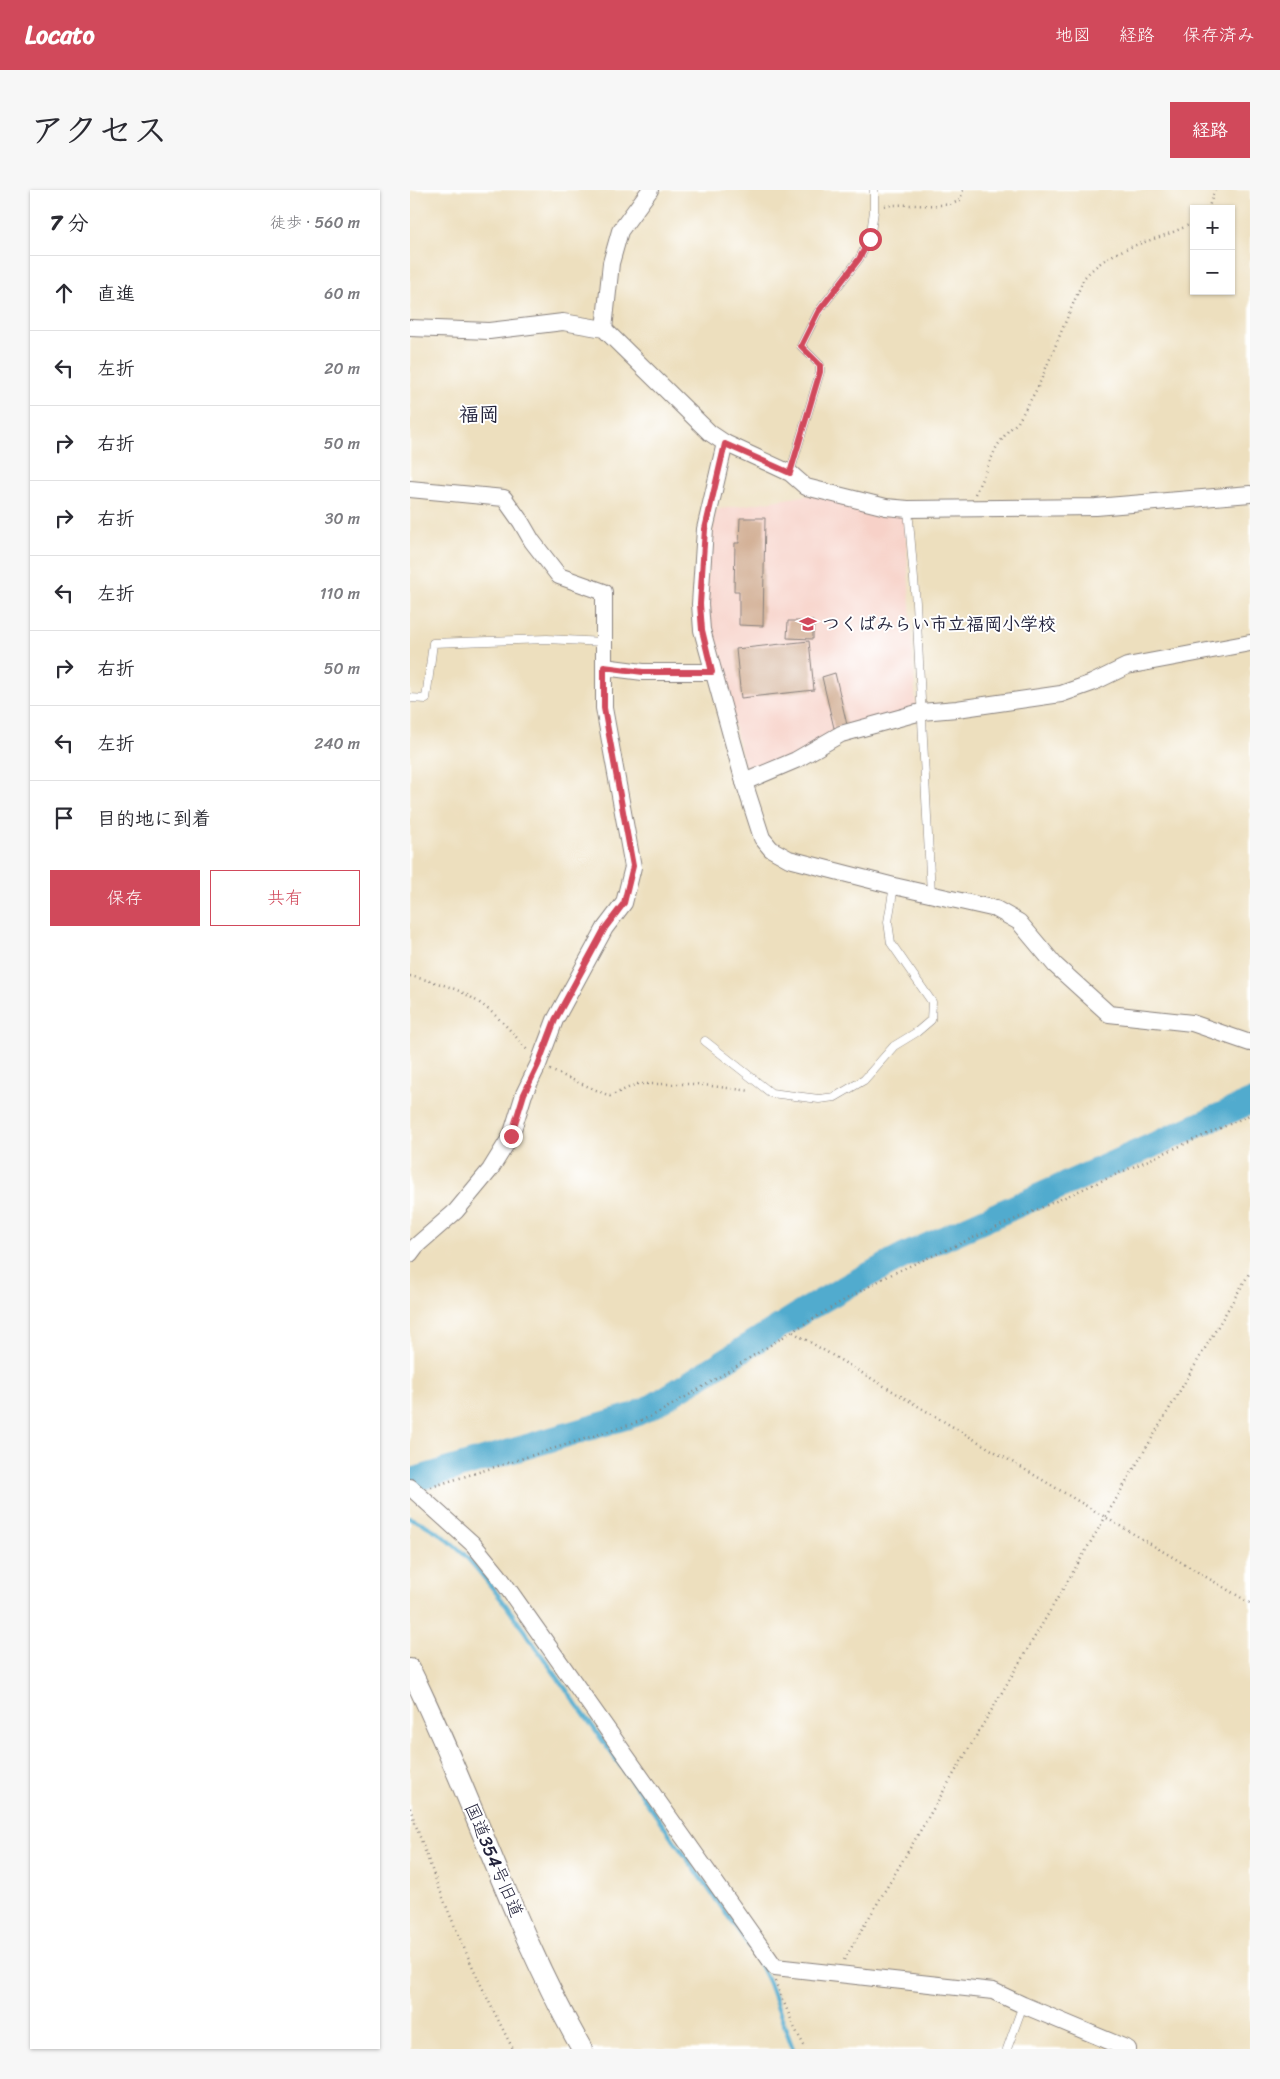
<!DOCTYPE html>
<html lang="ja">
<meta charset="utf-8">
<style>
:root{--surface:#fff;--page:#f7f7f7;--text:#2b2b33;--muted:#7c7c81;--line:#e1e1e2;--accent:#d1495b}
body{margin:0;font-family:Sriracha,"Klee One",sans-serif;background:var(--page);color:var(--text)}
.controls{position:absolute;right:15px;top:15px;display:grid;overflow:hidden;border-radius:0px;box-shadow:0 1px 4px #0004}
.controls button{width:45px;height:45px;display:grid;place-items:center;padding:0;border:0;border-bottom:1px solid var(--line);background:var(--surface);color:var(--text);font:25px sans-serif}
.stop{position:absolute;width:15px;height:15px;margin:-11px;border:4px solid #d1495b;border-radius:50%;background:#fff}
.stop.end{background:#d1495b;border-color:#fff;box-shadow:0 1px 5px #0008}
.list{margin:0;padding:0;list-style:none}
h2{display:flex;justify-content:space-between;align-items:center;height:65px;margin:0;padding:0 20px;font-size:21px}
h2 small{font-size:16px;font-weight:400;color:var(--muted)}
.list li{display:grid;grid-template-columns:32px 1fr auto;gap:15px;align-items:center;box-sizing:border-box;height:75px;padding:0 20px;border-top:1px solid var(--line)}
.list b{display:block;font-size:19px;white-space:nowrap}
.list em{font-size:16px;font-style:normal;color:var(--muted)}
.actions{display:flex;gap:10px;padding:15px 20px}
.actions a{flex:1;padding:11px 0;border:1px solid var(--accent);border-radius:0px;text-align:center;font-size:18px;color:var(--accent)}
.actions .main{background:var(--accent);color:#fff}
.icon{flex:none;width:28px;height:28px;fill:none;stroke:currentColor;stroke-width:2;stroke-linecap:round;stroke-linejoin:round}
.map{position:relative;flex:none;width:840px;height:1859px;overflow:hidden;border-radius:0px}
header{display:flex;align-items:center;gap:30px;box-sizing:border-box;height:70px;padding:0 25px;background:var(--accent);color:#fff}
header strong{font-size:24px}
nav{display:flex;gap:28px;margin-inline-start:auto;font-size:18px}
.intro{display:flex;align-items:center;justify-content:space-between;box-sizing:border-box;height:120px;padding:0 30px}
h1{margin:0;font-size:35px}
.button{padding:12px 22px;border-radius:0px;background:var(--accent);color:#fff;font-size:18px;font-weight:700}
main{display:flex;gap:30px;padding:0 30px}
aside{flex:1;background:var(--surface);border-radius:0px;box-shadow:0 1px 4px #0004}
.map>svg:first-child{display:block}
.built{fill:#f7d1c8}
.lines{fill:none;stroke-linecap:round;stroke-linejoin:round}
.stream{stroke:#51abce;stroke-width:4.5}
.river{stroke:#51abce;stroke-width:25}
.building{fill:#cda688}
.service-casing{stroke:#88807c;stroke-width:9}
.minor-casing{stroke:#88807c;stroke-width:18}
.tertiary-casing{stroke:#88807c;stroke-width:22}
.path{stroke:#88807c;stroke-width:2.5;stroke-dasharray:1 4;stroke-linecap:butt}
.service{stroke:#fff;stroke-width:8}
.minor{stroke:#fff;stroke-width:16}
.tertiary{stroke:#fff;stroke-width:20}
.route{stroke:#d1495b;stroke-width:6}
.labels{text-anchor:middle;stroke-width:4;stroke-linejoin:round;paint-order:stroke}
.poi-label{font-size:18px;font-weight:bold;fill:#22223b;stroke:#fff;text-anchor:start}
.street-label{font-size:18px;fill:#22223b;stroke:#fff}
.quarter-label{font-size:20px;font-weight:bold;fill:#22223b;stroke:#fff}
</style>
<header>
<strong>Locato</strong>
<nav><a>地図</a><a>経路</a><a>保存済み</a></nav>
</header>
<div class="intro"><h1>アクセス</h1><a class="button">経路</a></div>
<main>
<aside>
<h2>7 分<small>徒歩 · 560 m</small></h2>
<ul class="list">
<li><svg class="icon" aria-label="ahead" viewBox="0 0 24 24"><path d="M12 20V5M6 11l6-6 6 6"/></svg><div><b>直進</b></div><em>60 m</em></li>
<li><svg class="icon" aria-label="left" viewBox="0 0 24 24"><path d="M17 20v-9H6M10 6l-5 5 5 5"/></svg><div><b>左折</b></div><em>20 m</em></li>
<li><svg class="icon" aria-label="right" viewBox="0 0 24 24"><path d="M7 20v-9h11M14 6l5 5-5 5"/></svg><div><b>右折</b></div><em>50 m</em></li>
<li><svg class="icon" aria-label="right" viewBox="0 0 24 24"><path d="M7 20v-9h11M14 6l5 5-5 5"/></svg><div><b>右折</b></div><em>30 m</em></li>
<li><svg class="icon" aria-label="left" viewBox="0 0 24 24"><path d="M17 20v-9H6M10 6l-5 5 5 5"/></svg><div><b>左折</b></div><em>110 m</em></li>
<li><svg class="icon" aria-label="right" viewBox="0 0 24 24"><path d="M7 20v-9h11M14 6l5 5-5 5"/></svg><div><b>右折</b></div><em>50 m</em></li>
<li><svg class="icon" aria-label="left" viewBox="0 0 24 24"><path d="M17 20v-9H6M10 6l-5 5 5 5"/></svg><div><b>左折</b></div><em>240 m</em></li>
<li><svg class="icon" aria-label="arrive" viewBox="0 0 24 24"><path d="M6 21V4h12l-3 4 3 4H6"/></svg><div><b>目的地に到着</b></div></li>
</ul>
<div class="actions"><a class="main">保存</a><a>共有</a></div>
</aside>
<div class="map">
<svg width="840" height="1859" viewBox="0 0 840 1859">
<rect width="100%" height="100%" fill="#fff"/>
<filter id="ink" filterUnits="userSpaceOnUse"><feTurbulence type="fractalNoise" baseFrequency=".02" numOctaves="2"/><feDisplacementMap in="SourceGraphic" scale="10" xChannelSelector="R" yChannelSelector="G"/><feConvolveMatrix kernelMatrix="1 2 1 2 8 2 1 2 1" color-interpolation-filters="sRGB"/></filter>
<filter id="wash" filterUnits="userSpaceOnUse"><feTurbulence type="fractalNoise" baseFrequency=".0096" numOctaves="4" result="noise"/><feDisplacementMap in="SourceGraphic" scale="20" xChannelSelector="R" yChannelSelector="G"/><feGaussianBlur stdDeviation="1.12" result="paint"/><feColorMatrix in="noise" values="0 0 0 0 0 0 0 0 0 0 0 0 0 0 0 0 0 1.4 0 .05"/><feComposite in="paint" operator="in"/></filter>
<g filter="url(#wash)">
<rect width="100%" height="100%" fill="#eddfbe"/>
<!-- built -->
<polygon class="built" points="400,305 490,323 495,328 506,519 342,583 336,581 293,418 305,322 310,319"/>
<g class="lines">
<!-- stream -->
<path class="stream" d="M0,1328C43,1344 68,1379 95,1414L343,1761L359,1793L383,1859"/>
<!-- river -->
<polyline class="river" points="0,1291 224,1225 243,1216 394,1121 441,1094 494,1066 840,912"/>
</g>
<g id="blocks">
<!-- building -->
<g class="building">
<polygon points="330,328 355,328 353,436 329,435 329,401 324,401 325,353 329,353"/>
<polygon points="378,431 403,431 403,449 377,448"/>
<polygon points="399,451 404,500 331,508 326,459"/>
<polygon points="425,483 437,535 424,538 412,487"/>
</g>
</g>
</g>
<g filter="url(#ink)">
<use href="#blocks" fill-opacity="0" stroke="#88807c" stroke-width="1"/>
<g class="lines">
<!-- service casing -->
<g class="service-casing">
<g id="service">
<polyline points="380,283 410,182 410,175 391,156 408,122 449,69 460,49 464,21 464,0"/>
<polyline points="498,319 506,413 521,704"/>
<polyline points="0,508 16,509 23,453 137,449 193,452"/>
<polyline points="295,851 361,903 409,909 425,907 454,890 484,856 507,842 521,830 522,812 481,753 478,732 484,696"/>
<polyline points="597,1859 613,1815"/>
</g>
</g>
<!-- minor casing -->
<g class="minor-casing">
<g id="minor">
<polyline points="0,138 79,141 153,132 194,139 300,243 315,253 380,283 396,297 476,317 498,319 686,317 840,304"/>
<polyline points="194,139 201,73 210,41 240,0"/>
<polyline points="315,253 295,339 290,414 292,440 334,592 352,648 361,659 379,669 484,696 586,719 609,732 645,775 699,824 782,833 840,853"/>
<polyline points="0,299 94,308 111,332 122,351 149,386 194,402 194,518 223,677 214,713 195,738 145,830 128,875 114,904 101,946 80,980 46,1021 6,1056 0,1064"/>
<polyline points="194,477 233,482 302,482"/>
<polyline points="334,592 386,570 431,544 511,522 547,519 651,504 682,493 717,476 840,453"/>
<polyline points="0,1297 63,1354 89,1386 365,1777 583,1801 613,1815 718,1859"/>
</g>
</g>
<!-- tertiary casing -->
<g class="tertiary-casing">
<path id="tertiary" d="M0,1479C62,1604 103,1738 172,1859"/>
</g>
<!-- path -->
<g class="path">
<path d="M475,16C494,12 537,20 550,10L553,0"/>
<polyline points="798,19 805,0"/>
<path d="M565,304L587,256L598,241L608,232L628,197L674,88C706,52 746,54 784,32"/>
<path d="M0,786C21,791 47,797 65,810C85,822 103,843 118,861"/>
<polyline points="140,880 200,906 227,894 286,894 341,901"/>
<polyline points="383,1142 840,1413"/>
<path d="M21,1297L225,1233L246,1224C327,1179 403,1124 486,1082L840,925"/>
<path d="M0,1618C28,1702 62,1781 103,1859"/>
<polyline points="434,1770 840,1082"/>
<polyline points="365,1791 385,1839 396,1859"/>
</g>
<!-- service -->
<use href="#service" class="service"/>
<!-- minor -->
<use href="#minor" class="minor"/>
<!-- tertiary -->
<use href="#tertiary" class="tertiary"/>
</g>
</g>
<g class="lines" filter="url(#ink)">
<!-- route -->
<polyline class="route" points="101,946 114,904 128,875 145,830 195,738 214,713 223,676 194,518 194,477 233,482 302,482 292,440 290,414 295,339 315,254 380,283 410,182 410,175 391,156 408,122 449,69 460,49"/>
</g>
<!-- icons -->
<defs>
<g id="school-bare" transform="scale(1.35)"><path d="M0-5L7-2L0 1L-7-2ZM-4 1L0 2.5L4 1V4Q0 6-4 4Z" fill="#d1495b" stroke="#fff" stroke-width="2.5" paint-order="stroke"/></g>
</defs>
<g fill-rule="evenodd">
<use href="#school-bare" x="398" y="434"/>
</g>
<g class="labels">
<!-- poi labels -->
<g class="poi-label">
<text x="412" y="440">つくばみらい市立福岡小学校</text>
</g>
<!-- street labels -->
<g class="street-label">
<text transform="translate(84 1670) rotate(67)" y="6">国道354号旧道</text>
</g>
<!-- quarter labels -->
<g class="quarter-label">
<text x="69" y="231">福岡</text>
</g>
</g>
</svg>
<div class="controls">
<button>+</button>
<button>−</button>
</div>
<div class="stop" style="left:460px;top:49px"></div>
<div class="stop end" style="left:101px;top:946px"></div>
</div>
</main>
